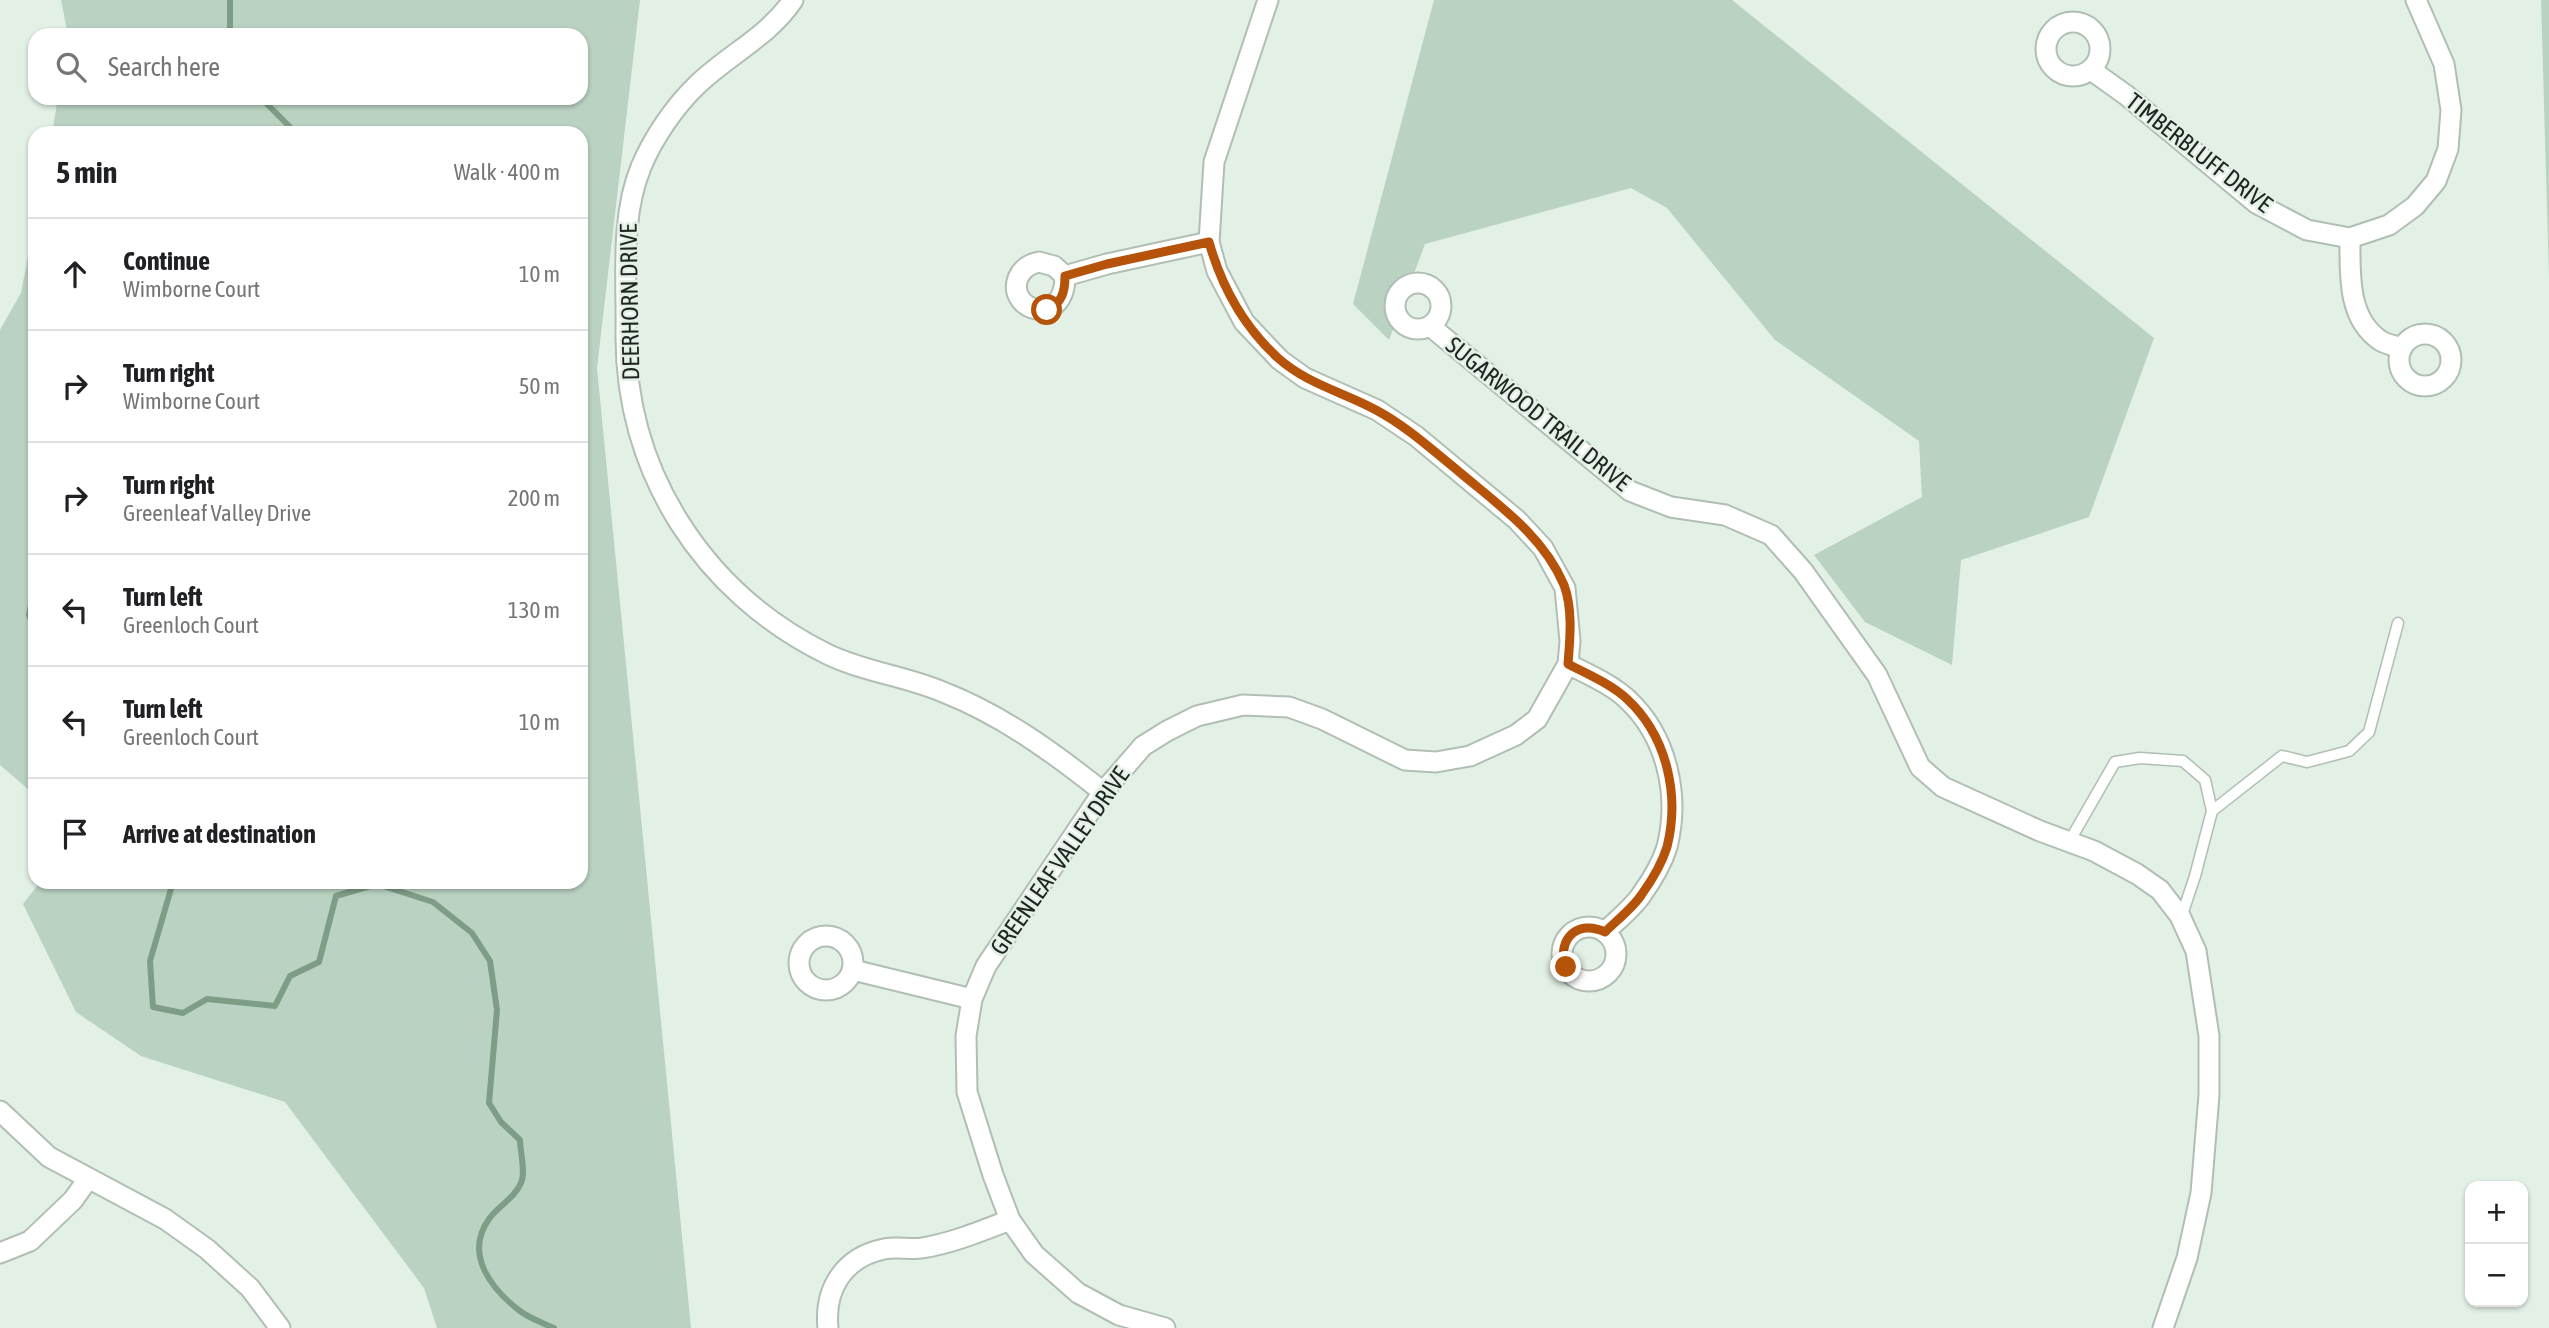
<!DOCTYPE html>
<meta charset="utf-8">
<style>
:root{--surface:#fff;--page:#f2f2f2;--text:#202124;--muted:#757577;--line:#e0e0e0}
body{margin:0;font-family:"Asap Condensed",sans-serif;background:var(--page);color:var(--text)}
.controls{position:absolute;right:21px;bottom:21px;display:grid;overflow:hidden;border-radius:14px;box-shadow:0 2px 5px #0004}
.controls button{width:63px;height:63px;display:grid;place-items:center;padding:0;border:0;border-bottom:2px solid var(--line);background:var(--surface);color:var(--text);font:35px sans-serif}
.stop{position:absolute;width:21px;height:21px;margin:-16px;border:5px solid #b45309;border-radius:50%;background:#fff}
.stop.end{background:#b45309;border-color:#fff;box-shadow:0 2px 7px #0008}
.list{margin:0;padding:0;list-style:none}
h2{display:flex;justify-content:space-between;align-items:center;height:91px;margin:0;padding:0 28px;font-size:30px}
h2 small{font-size:23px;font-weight:400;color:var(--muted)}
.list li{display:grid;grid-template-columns:46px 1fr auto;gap:21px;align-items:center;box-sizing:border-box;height:112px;padding:0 28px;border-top:2px solid var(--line)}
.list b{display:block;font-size:26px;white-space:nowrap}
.list p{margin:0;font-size:23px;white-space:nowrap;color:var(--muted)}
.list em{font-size:23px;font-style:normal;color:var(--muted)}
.icon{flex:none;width:38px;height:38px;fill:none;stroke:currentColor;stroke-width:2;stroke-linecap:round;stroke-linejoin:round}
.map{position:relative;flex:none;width:2549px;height:1328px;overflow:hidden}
.search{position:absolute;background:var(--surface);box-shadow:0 2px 5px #0004;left:28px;top:28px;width:560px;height:77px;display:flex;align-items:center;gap:18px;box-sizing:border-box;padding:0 24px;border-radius:21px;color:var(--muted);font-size:26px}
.panel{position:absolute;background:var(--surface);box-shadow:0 2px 5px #0004;left:28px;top:126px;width:560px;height:763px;border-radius:21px}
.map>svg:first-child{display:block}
.green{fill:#bad2c1}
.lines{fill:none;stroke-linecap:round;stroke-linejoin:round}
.stream{stroke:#7e9d87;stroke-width:6}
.lane-casing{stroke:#b0beb4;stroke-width:13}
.street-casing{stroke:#b0beb4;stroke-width:23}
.lane{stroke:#fff;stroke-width:10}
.street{stroke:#fff;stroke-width:19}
.route{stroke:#b45309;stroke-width:9}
.labels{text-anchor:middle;stroke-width:5;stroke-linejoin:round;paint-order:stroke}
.street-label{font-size:24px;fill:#1f2420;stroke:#e2f0e6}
</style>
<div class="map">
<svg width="2549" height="1328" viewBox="0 0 2549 1328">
<rect width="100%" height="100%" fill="#e2f0e6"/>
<!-- green -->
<g class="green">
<polygon points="61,0 640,0 597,368 691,1328 437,1328 424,1288 285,1102 141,1056 76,1012 23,904 40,882 581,882 581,133 52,133 58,98 581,98 581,35 68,35"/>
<polygon points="1434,0 1732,0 2154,338 2089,517 1961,560 1952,665 1865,622 1814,555 1922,497 1919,441 1775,340 1667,208 1631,188 1425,244 1389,340 1353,304"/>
<polygon points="2541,0 2549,0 2549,277"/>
<polygon points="35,220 35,795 0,765 0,330 21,293"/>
</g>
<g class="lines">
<!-- stream -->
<g class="stream">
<polyline points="230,35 230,0"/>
<polyline points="261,98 296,133"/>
<polyline points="35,585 29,615 35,628"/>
<path d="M173,882L150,961L153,1007L183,1013L207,999L275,1006L290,976L319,962L336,896L377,884L433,902L472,933L490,961L497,1010L489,1103L501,1122L520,1140C520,1151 526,1172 521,1183C514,1199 498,1206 489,1219C464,1254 491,1289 520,1311C529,1318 543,1323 554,1328"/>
</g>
<!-- lane casing -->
<g class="lane-casing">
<g id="lane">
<polyline points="2212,811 2282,756 2307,762 2349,751 2369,732 2398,623"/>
<polyline points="2069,842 2115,762 2140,758 2183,761 2205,780 2212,811 2195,876 2181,918"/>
</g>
</g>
<!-- street casing -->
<g class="street-casing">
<g id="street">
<path d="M793,0C769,36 728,55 697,85C675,106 653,138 641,167C620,218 627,278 626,332C624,471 703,593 827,654C864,672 906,676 943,692C1002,715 1054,753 1103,792"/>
<circle cx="2073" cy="49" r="27"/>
<polyline points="2091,70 2126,95 2256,203 2307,230 2350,238 2389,225 2415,206 2436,181 2448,149 2451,110 2444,64 2416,0"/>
<path d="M2350,238C2350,273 2347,319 2381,341C2386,344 2395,346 2402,348"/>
<path d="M1039,262L1054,266L1065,276C1065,329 1006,311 1018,278C1022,269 1029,264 1039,262Z"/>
<polyline points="1065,276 1107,264 1209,242"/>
<circle cx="1418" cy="306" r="23"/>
<polyline points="1430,326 1630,491 1671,507 1725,515 1771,535 1803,571 1877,675 1920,767 1943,787 2040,831 2094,851 2137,874 2160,890 2180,916 2196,951 2209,1036 2209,1095 2201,1193 2187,1258 2163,1328"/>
<circle cx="2425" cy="360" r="26"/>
<path d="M1568,664C1587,674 1611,684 1627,699C1667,736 1680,795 1667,847C1662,863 1652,880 1642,894C1633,908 1617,920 1605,932"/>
<circle cx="1589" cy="954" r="27"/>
<circle cx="826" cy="963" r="27"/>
<polyline points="853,970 972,999"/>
<polyline points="0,1111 49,1157 165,1219 207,1249 250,1288 280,1328"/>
<polyline points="0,1253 30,1241 73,1200 88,1179"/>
<path d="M828,1328C824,1289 844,1257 884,1249C897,1246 910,1250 922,1248C953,1243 981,1231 1010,1220"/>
<polyline points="1165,1328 1119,1315 1078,1293 1034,1254 1010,1220 993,1175 967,1092 966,1036 972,999 986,966 1103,792 1143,746 1167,731 1197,716 1243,705 1289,707 1322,719 1405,760 1436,762 1470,756 1516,735 1537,719 1568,664 1570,641 1565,588 1543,548 1517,520 1416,436 1377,410 1305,378 1280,360 1244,322 1217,271 1209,242 1214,162 1268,0"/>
</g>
</g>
<!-- lane -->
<use href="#lane" class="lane"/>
<!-- street -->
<use href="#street" class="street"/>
</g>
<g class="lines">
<!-- route -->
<path class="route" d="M1047,310C1062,303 1065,292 1065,276L1107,264L1209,242C1222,288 1243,326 1278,358C1307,384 1343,392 1376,410C1406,426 1431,449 1457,470C1497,504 1543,535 1564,585C1573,609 1570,639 1568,664C1587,674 1611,684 1627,699C1667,736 1680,795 1667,847C1662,863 1652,880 1642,894C1633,908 1617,920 1605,932C1578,919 1556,939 1566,967"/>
</g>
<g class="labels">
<!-- street labels -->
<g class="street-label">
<text transform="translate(2199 153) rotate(38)" y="8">TIMBERBLUFF DRIVE</text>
<text transform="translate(630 302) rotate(-91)" y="8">DEERHORN DRIVE</text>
<text transform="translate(1538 414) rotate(39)" y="8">SUGARWOOD TRAIL DRIVE</text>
<text transform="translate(1060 861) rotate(-55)" y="8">GREENLEAF VALLEY DRIVE</text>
</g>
</g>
</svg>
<div class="controls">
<button>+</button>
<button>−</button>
</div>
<div class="stop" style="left:1047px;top:310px"></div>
<div class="stop end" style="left:1566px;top:967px"></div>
<div class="search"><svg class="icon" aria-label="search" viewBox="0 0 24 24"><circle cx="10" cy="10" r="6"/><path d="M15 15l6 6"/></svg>Search here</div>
<section class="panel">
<h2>5 min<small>Walk · 400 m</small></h2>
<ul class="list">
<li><svg class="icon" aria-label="ahead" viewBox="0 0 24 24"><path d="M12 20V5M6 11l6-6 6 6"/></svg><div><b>Continue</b><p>Wimborne Court</p></div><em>10 m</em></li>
<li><svg class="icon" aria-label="right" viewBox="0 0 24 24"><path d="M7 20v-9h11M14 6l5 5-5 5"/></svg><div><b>Turn right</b><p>Wimborne Court</p></div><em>50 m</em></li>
<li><svg class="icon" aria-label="right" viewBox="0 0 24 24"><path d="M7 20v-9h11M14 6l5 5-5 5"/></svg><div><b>Turn right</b><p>Greenleaf Valley Drive</p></div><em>200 m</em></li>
<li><svg class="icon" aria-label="left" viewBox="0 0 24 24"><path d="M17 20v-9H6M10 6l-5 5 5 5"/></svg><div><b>Turn left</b><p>Greenloch Court</p></div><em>130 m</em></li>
<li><svg class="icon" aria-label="left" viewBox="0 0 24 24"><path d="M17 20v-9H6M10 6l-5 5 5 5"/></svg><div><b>Turn left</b><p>Greenloch Court</p></div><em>10 m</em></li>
<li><svg class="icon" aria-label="arrive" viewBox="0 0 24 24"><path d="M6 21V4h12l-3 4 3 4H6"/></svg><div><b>Arrive at destination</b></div></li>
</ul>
</section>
</div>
